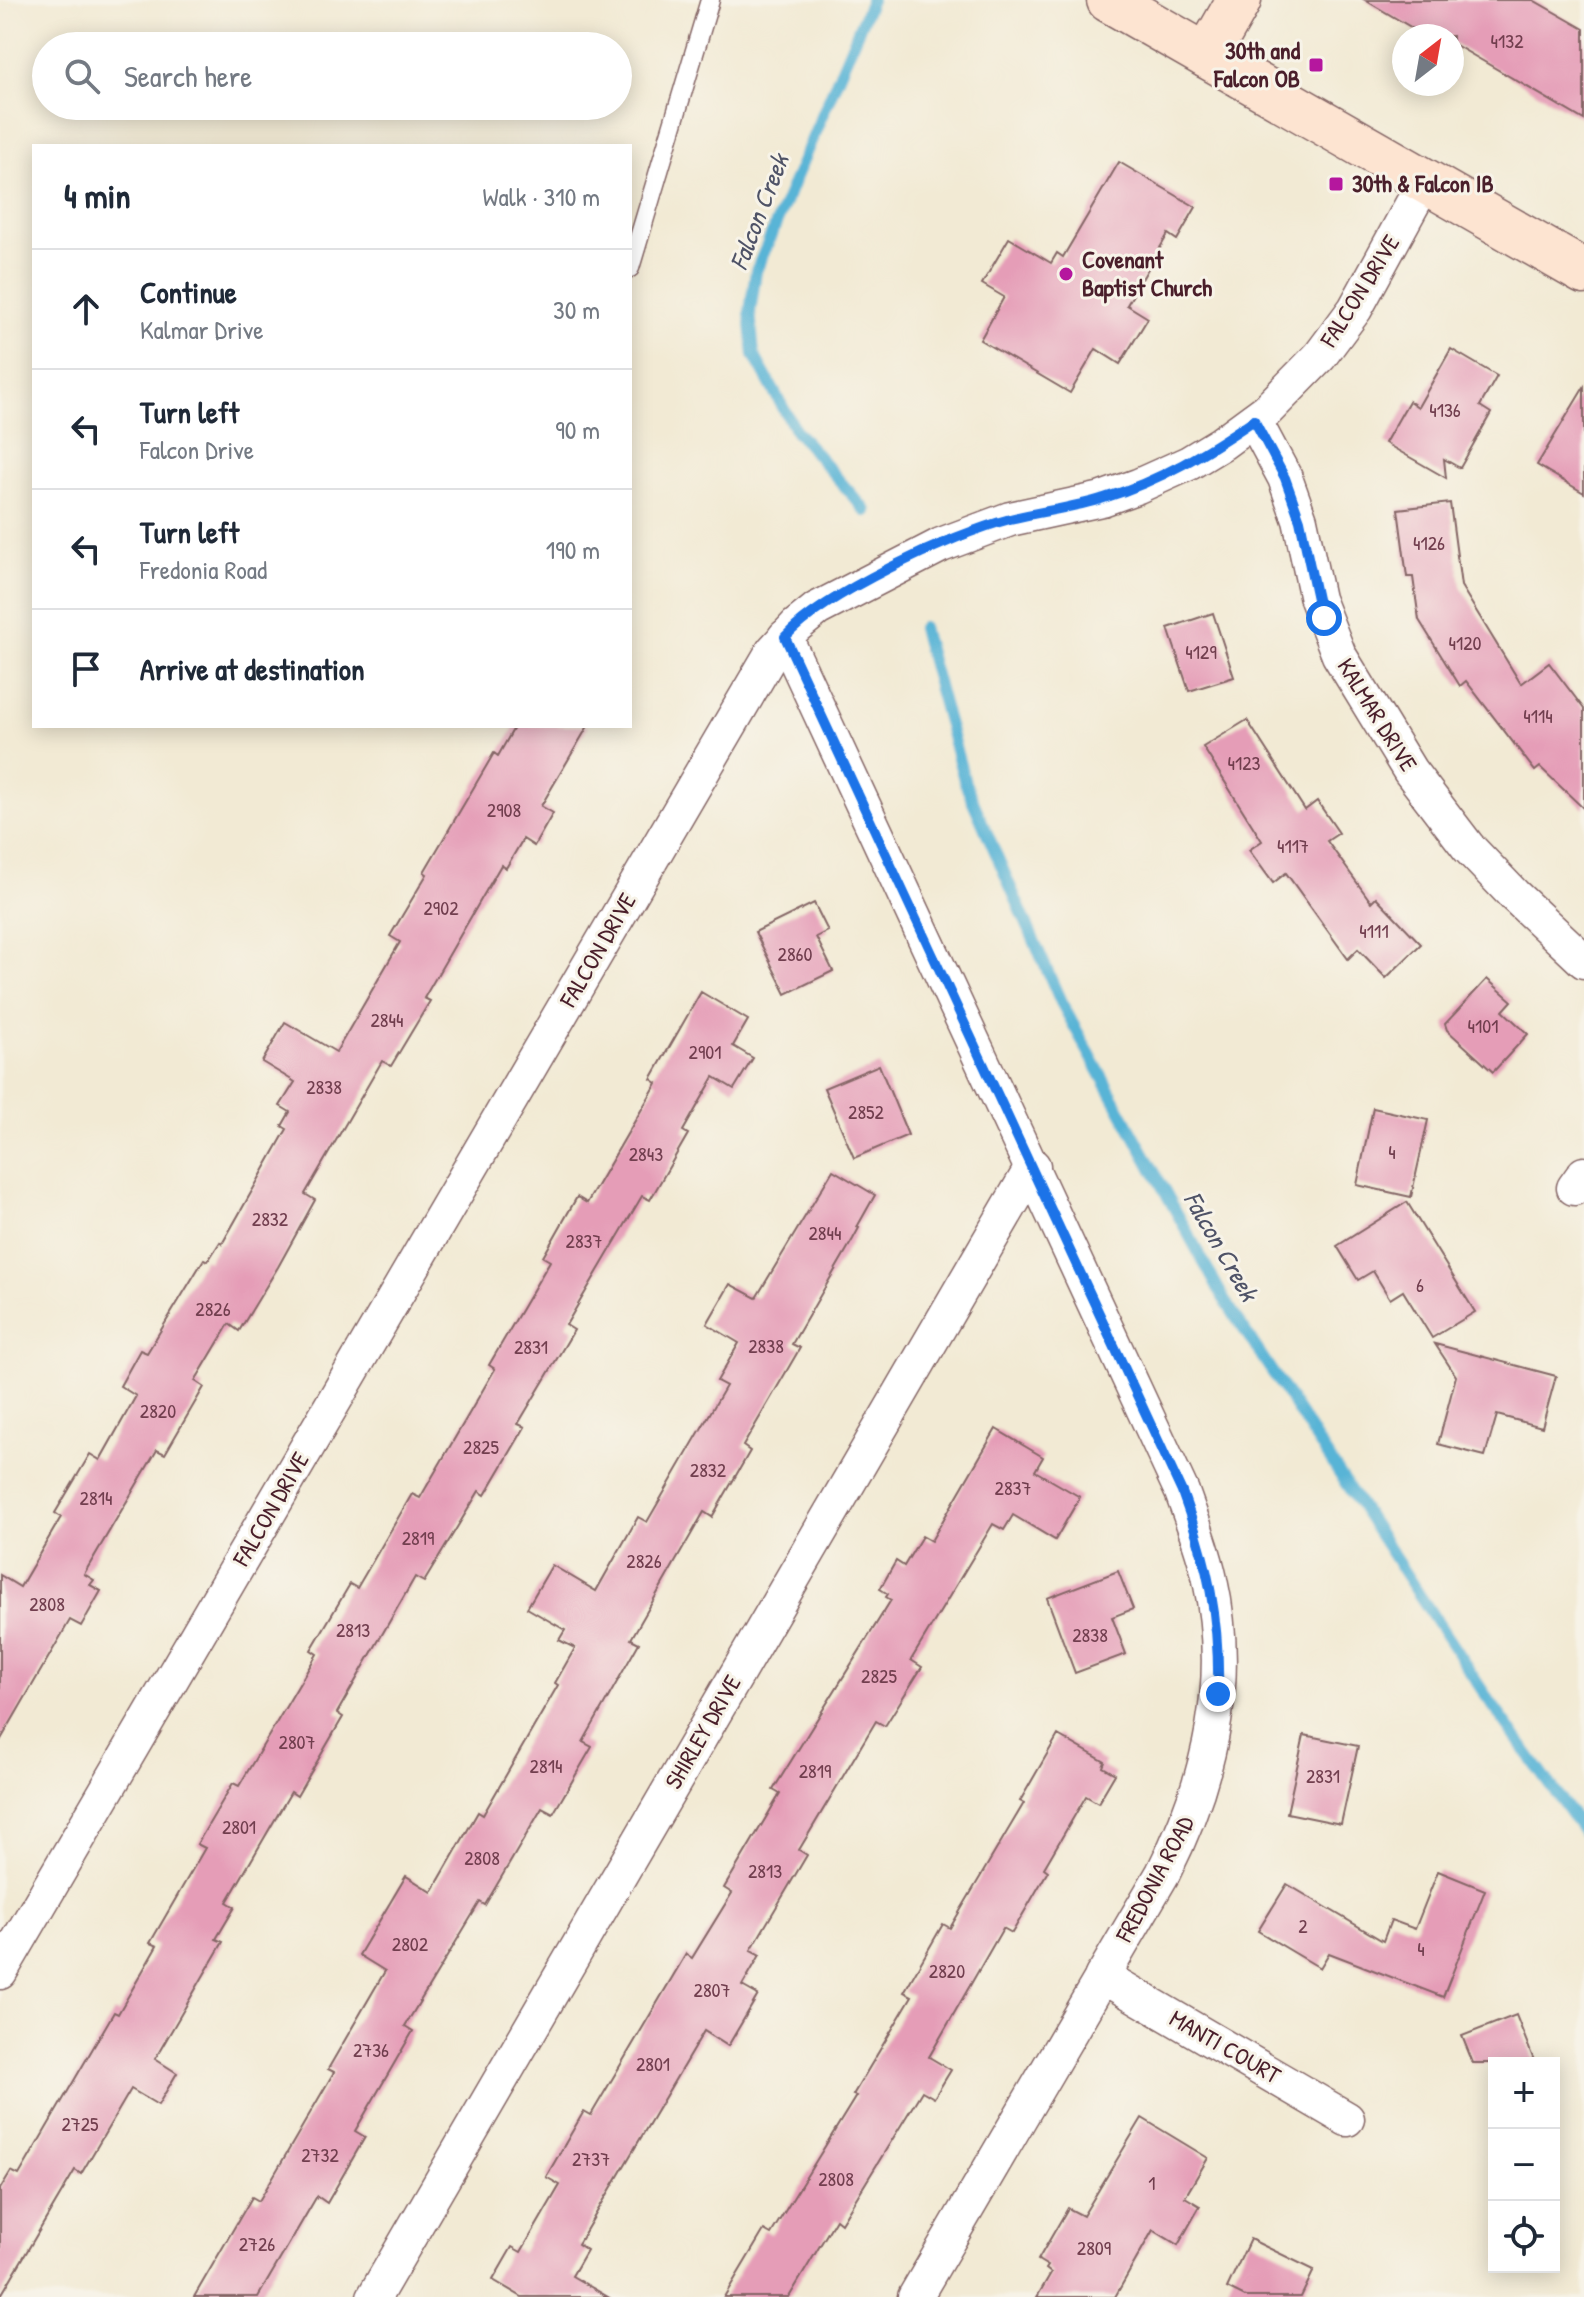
<!DOCTYPE html>
<meta charset="utf-8">
<style>
:root{--surface:#fff;--page:#f2f2f3;--text:#1f2937;--muted:#747a83;--line:#e0e1e3}
body{margin:0;font-family:"Patrick Hand",sans-serif;background:var(--page);color:var(--text)}
.controls{position:absolute;right:24px;bottom:24px;display:grid;overflow:hidden;border-radius:0px;box-shadow:0 4px 20px #0003}
.controls button{width:72px;height:72px;display:grid;place-items:center;padding:0;border:0;border-bottom:2px solid var(--line);background:var(--surface);color:var(--text);font:40px sans-serif}
.compass{position:absolute;left:1392px;top:24px;width:72px;height:72px;border-radius:50%;background:var(--surface);box-shadow:0 4px 20px #0003;rotate:31deg}
.stop{position:absolute;width:24px;height:24px;margin:-18px;border:6px solid #1a73e8;border-radius:50%;background:#fff}
.stop.end{background:#1a73e8;border-color:#fff;box-shadow:0 2px 8px #0008}
.list{margin:0;padding:0;list-style:none}
h2{display:flex;justify-content:space-between;align-items:center;height:104px;margin:0;padding:0 32px;font-size:34px}
h2 small{font-size:26px;font-weight:400;color:var(--muted)}
.list li{display:grid;grid-template-columns:52px 1fr auto;gap:24px;align-items:center;box-sizing:border-box;height:120px;padding:0 32px;border-top:2px solid var(--line)}
.list b{display:block;font-size:30px;white-space:nowrap}
.list p{margin:0;font-size:26px;white-space:nowrap;color:var(--muted)}
.list em{font-size:26px;font-style:normal;color:var(--muted)}
.icon{flex:none;width:44px;height:44px;fill:none;stroke:currentColor;stroke-width:2;stroke-linecap:round;stroke-linejoin:round}
.map{position:relative;flex:none;width:1584px;height:2297px;overflow:hidden}
.search{position:absolute;background:var(--surface);box-shadow:0 4px 20px #0003;left:32px;top:32px;width:600px;height:88px;display:flex;align-items:center;gap:20px;box-sizing:border-box;padding:0 28px;border-radius:44px;color:var(--muted);font-size:30px}
.panel{position:absolute;background:var(--surface);box-shadow:0 4px 20px #0003;left:32px;top:144px;width:600px;height:584px;border-radius:0px}
.map>svg:first-child{display:block}
.lines{fill:none;stroke-linecap:round;stroke-linejoin:round}
.stream{stroke:#58b4d6;stroke-width:12}
.building{fill:#e59db7}
.lane-casing{stroke:#856666;stroke-width:21}
.street-casing{stroke:#856666;stroke-width:37}
.secondary-casing{stroke:#856666;stroke-width:47}
.lane{stroke:#fff;stroke-width:18}
.street{stroke:#fff;stroke-width:34}
.secondary{stroke:#fde4d1;stroke-width:44}
.route{stroke:#1a73e8;stroke-width:10}
.poi-dot{fill:#b5179e;stroke:#f7f3e8;stroke-width:3}
.labels{text-anchor:middle;stroke-width:6;stroke-linejoin:round;paint-order:stroke}
.number-label{font-size:20px;fill:#713e4e}
.poi-label{font-size:24px;font-weight:bold;fill:#4a1f2b;stroke:#f7f3e8;text-anchor:start}
.street-label{font-size:24px;fill:#4a1f2b;stroke:#f7f3e8}
.water-label{font-size:26px;font-style:italic;fill:#4f5367;stroke:#f7f3e8}
</style>
<div class="map">
<svg width="1584" height="2297" viewBox="0 0 1584 2297">
<rect width="100%" height="100%" fill="#f7f3e8"/>
<filter id="ink" filterUnits="userSpaceOnUse"><feTurbulence type="fractalNoise" baseFrequency=".0125" numOctaves="2"/><feDisplacementMap in="SourceGraphic" scale="16" xChannelSelector="R" yChannelSelector="G"/><feConvolveMatrix kernelMatrix="1 2 1 2 8 2 1 2 1" color-interpolation-filters="sRGB"/></filter>
<filter id="wash" filterUnits="userSpaceOnUse"><feTurbulence type="fractalNoise" baseFrequency=".006" numOctaves="4" result="noise"/><feDisplacementMap in="SourceGraphic" scale="32" xChannelSelector="R" yChannelSelector="G"/><feGaussianBlur stdDeviation="1.8" result="paint"/><feColorMatrix in="noise" values="0 0 0 0 0 0 0 0 0 0 0 0 0 0 0 0 0 1.4 0 .05"/><feComposite in="paint" operator="in"/></filter>
<g filter="url(#wash)">
<rect width="100%" height="100%" fill="#f2ead4"/>
<g class="lines">
<!-- stream -->
<g class="stream">
<polyline points="866,511 796,431 754,355 750,312 756,271 871,0"/>
<polyline points="922,628 965,783 1061,1002 1224,1299 1486,1696 1584,1832"/>
</g>
</g>
<g id="blocks">
<!-- building -->
<g class="building">
<polygon points="1365,0 1533,0 1584,29 1584,120 1452,43 1452,36 1426,36"/>
<polygon points="1119,162 1196,207 1177,240 1168,234 1127,305 1148,318 1120,364 1096,349 1070,393 980,340 1004,297 982,284 1009,238 1051,263 1057,253 1063,257"/>
<polygon points="1451,349 1497,376 1480,406 1491,413 1460,468 1444,459 1446,478 1385,443 1409,401 1418,407"/>
<polygon points="1584,387 1584,493 1537,465"/>
<polygon points="1450,503 1461,586 1521,684 1549,663 1584,709 1584,809 1540,767 1535,771 1466,681 1460,686 1419,620 1413,577 1407,577 1398,509"/>
<polygon points="1213,613 1234,677 1189,691 1168,628"/>
<polygon points="1247,720 1305,810 1317,801 1339,833 1327,841 1371,902 1376,897 1421,944 1386,978 1358,949 1348,959 1286,873 1273,883 1249,850 1262,841 1203,747"/>
<polygon points="515,726 588,726 541,806 553,813 534,846 523,839 506,868 501,865 424,998 430,1001 391,1066 382,1061 305,1194 315,1200 278,1267 239,1331 229,1324 195,1381 204,1387 165,1454 157,1450 84,1574 94,1580 90,1585 101,1591 81,1626 70,1620 0,1741 0,1575 20,1587 61,1517 55,1513 90,1454 100,1460 136,1396 120,1386 140,1350 147,1353 204,1259 208,1261 220,1242 222,1244 287,1129 282,1126 290,1112 280,1106 295,1082 262,1062 285,1022 336,1052 400,942 390,936 427,874 424,872 494,753 498,756"/>
<polygon points="814,903 828,931 816,937 833,971 786,994 755,932"/>
<polygon points="1487,979 1512,1001 1503,1011 1528,1034 1493,1072 1447,1030 1445,1024"/>
<polygon points="701,992 748,1020 733,1046 753,1058 734,1089 714,1077 683,1131 688,1134 650,1200 642,1196 566,1325 574,1330 518,1424 525,1427 485,1495 479,1491 424,1582 415,1577 337,1713 343,1717 297,1796 291,1792 227,1902 235,1907 216,1939 223,1942 155,2059 177,2073 158,2105 131,2089 81,2174 75,2170 0,2297 0,2189 11,2171 19,2175 114,2012 118,2014 157,1946 150,1943 205,1848 197,1844 233,1783 239,1786 317,1654 311,1650 350,1584 357,1588 412,1494 420,1498 495,1369 489,1365 550,1261 543,1257 577,1197 587,1203 657,1083 651,1079"/>
<polygon points="879,1065 908,1135 854,1158 824,1088"/>
<polygon points="1373,1108 1428,1120 1411,1197 1357,1185"/>
<polygon points="833,1170 875,1195 857,1227 859,1228 853,1239 792,1344 800,1348 743,1446 750,1451 712,1517 704,1512 631,1639 639,1643 583,1742 592,1747 553,1814 542,1808 485,1905 480,1902 405,2026 413,2031 355,2131 365,2137 327,2203 317,2196 258,2297 194,2297 252,2197 259,2201 334,2072 328,2069 385,1971 359,1955 406,1876 432,1892 478,1812 483,1815 558,1685 555,1683 575,1648 559,1640 565,1630 527,1608 552,1565 596,1591 638,1517 647,1522 726,1386 717,1381 739,1343 707,1324 730,1284 756,1298"/>
<polygon points="1407,1202 1475,1312 1432,1338 1403,1291 1390,1299 1373,1271 1358,1280 1337,1246"/>
<polygon points="1435,1344 1556,1376 1542,1427 1497,1415 1485,1456 1438,1444 1456,1376"/>
<polygon points="996,1429 1043,1457 1035,1471 1080,1497 1055,1540 1013,1515 1004,1530 993,1524 911,1660 922,1667 885,1726 876,1721 799,1850 807,1855 751,1950 760,1955 742,1986 758,1995 728,2046 704,2031 578,2244 587,2250 572,2276 608,2297 522,2297 493,2280 512,2247 521,2252 560,2185 546,2177 584,2111 591,2115 686,1954 692,1958 732,1893 724,1888 780,1794 773,1790 891,1600 886,1597 888,1594 880,1589 896,1561 904,1566 922,1536 931,1541"/>
<polygon points="1118,1571 1133,1609 1112,1617 1126,1654 1075,1673 1047,1598"/>
<polygon points="1058,1735 1105,1762 1103,1767 1115,1774 1098,1803 1086,1796 1044,1868 1048,1871 1012,1933 1003,1928 929,2057 951,2070 934,2098 922,2091 841,2223 836,2219 789,2297 724,2297 764,2230 771,2234 856,2096 853,2095 912,1996 904,1992 943,1924 950,1928 1024,1803 1020,1801"/>
<polygon points="1304,1735 1358,1746 1341,1824 1287,1813"/>
<polygon points="1438,1871 1485,1890 1443,1997 1329,1953 1320,1968 1258,1931 1287,1884 1383,1941 1391,1920 1415,1929"/>
<polygon points="1516,2015 1535,2063 1473,2063 1462,2036"/>
<polygon points="1142,2118 1208,2158 1185,2197 1200,2206 1178,2245 1153,2230 1115,2297 1037,2297 1051,2273 1046,2269 1048,2266 1038,2260 1068,2208 1083,2216"/>
<polygon points="1250,2239 1314,2270 1301,2297 1245,2297 1227,2288"/>
</g>
</g>
</g>
<g filter="url(#ink)">
<use href="#blocks" fill-opacity="0" stroke="#856666" stroke-width="2"/>
<g class="lines">
<!-- lane casing -->
<g class="lane-casing">
<polyline id="lane" points="630,268 710,0"/>
</g>
<!-- street casing -->
<g class="street-casing">
<g id="street">
<polyline points="1254,420 1285,478 1300,520 1317,599 1339,655 1410,771 1468,847 1514,895 1584,961"/>
<path d="M785,637L1182,1492C1192,1521 1204,1550 1210,1580C1233,1682 1209,1782 1163,1873L915,2297"/>
<polyline points="1574,1188 1584,1174"/>
<polyline points="0,1972 773,651 796,626 817,609 941,545 1010,519 1102,499 1138,486 1189,463 1222,443 1267,410 1320,356 1355,309 1425,181"/>
<polyline points="1102,1976 1347,2119"/>
<polyline points="374,2297 1033,1166"/>
</g>
</g>
<!-- secondary casing -->
<g class="secondary-casing">
<g id="secondary">
<polyline points="1109,0 1584,272"/>
<polyline points="1207,56 1239,0"/>
</g>
</g>
<!-- lane -->
<use href="#lane" class="lane"/>
<!-- street -->
<use href="#street" class="street"/>
<!-- secondary -->
<use href="#secondary" class="secondary"/>
</g>
</g>
<g class="lines" filter="url(#ink)">
<!-- route -->
<path class="route" d="M1218,1694C1220,1618 1208,1563 1182,1492L785,637C826,593 950,535 1010,519C1041,511 1074,508 1104,498C1160,481 1207,452 1254,420L1285,478L1300,520L1317,599L1324,618"/>
</g>
<!-- markers -->
<g class="poi-dot">
<rect x="1308" y="57" width="16" height="16" rx="4"/>
<rect x="1328" y="176" width="16" height="16" rx="4"/>
<circle cx="1066" cy="274" r="8"/>
</g>
<g class="labels">
<!-- number labels -->
<g class="number-label">
<text x="1507" y="48">4132</text>
<text x="1445" y="417">4136</text>
<text x="1429" y="550">4126</text>
<text x="1465" y="650">4120</text>
<text x="1201" y="659">4129</text>
<text x="1538" y="723">4114</text>
<text x="1244" y="770">4123</text>
<text x="504" y="817">2908</text>
<text x="1293" y="853">4117</text>
<text x="441" y="915">2902</text>
<text x="1374" y="938">4111</text>
<text x="795" y="961">2860</text>
<text x="387" y="1027">2844</text>
<text x="1483" y="1033">4101</text>
<text x="705" y="1059">2901</text>
<text x="324" y="1094">2838</text>
<text x="866" y="1119">2852</text>
<text x="1392" y="1159">4</text>
<text x="646" y="1161">2843</text>
<text x="270" y="1226">2832</text>
<text x="825" y="1240">2844</text>
<text x="584" y="1248">2837</text>
<text x="1420" y="1292">6</text>
<text x="213" y="1316">2826</text>
<text x="766" y="1353">2838</text>
<text x="531" y="1354">2831</text>
<text x="158" y="1418">2820</text>
<text x="481" y="1454">2825</text>
<text x="708" y="1477">2832</text>
<text x="1013" y="1495">2837</text>
<text x="96" y="1505">2814</text>
<text x="418" y="1545">2819</text>
<text x="644" y="1568">2826</text>
<text x="47" y="1611">2808</text>
<text x="353" y="1637">2813</text>
<text x="1090" y="1642">2838</text>
<text x="879" y="1683">2825</text>
<text x="297" y="1749">2807</text>
<text x="546" y="1773">2814</text>
<text x="815" y="1778">2819</text>
<text x="1323" y="1783">2831</text>
<text x="239" y="1834">2801</text>
<text x="482" y="1865">2808</text>
<text x="765" y="1878">2813</text>
<text x="1303" y="1933">2</text>
<text x="410" y="1951">2802</text>
<text x="1421" y="1956">4</text>
<text x="947" y="1978">2820</text>
<text x="712" y="1997">2807</text>
<text x="371" y="2057">2736</text>
<text x="653" y="2071">2801</text>
<text x="80" y="2131">2725</text>
<text x="320" y="2162">2732</text>
<text x="591" y="2166">2737</text>
<text x="836" y="2186">2808</text>
<text x="1152" y="2190">1</text>
<text x="257" y="2251">2726</text>
<text x="1094" y="2255">2809</text>
</g>
<!-- poi labels -->
<g class="poi-label">
<text x="1300" y="59" text-anchor="end">30th and<tspan x="1300" dy="28">Falcon OB</tspan></text>
<text x="1352" y="192">30th &amp; Falcon IB</text>
<text x="1082" y="268">Covenant<tspan x="1082" dy="28">Baptist Church</tspan></text>
</g>
<!-- street labels -->
<g class="street-label">
<text transform="translate(1360 291) rotate(-58)" y="8">FALCON DRIVE</text>
<text transform="translate(1377 715) rotate(58)" y="8">KALMAR DRIVE</text>
<text transform="translate(598 950) rotate(-60)" y="8">FALCON DRIVE</text>
<text transform="translate(271 1509) rotate(-60)" y="8">FALCON DRIVE</text>
<text transform="translate(703 1732) rotate(-60)" y="8">SHIRLEY DRIVE</text>
<text transform="translate(1155 1879) rotate(-62)" y="8">FREDONIA ROAD</text>
<text transform="translate(1225 2047) rotate(30)" y="8">MANTI COURT</text>
</g>
<!-- water labels -->
<g class="water-label">
<text transform="translate(759 212) rotate(-69)" y="9">Falcon Creek</text>
<text transform="translate(1221 1246) rotate(60)" y="9">Falcon Creek</text>
</g>
</g>
</svg>
<div class="controls">
<button>+</button>
<button>−</button>
<button><svg class="icon" aria-label="locate" viewBox="0 0 24 24"><circle cx="12" cy="12" r="6"/><path d="M12 2v4M12 18v4M2 12h4M18 12h4"/></svg></button>
</div>
<svg class="compass" viewBox="-18 -18 36 36"><path d="M0-13l5 13h-10z" fill="#e53935"/><path d="M0 13l5-13h-10z" fill="#747a83"/></svg>
<div class="stop" style="left:1324px;top:618px"></div>
<div class="stop end" style="left:1218px;top:1694px"></div>
<div class="search"><svg class="icon" aria-label="search" viewBox="0 0 24 24"><circle cx="10" cy="10" r="6"/><path d="M15 15l6 6"/></svg>Search here</div>
<section class="panel">
<h2>4 min<small>Walk · 310 m</small></h2>
<ul class="list">
<li><svg class="icon" aria-label="ahead" viewBox="0 0 24 24"><path d="M12 20V5M6 11l6-6 6 6"/></svg><div><b>Continue</b><p>Kalmar Drive</p></div><em>30 m</em></li>
<li><svg class="icon" aria-label="left" viewBox="0 0 24 24"><path d="M17 20v-9H6M10 6l-5 5 5 5"/></svg><div><b>Turn left</b><p>Falcon Drive</p></div><em>90 m</em></li>
<li><svg class="icon" aria-label="left" viewBox="0 0 24 24"><path d="M17 20v-9H6M10 6l-5 5 5 5"/></svg><div><b>Turn left</b><p>Fredonia Road</p></div><em>190 m</em></li>
<li><svg class="icon" aria-label="arrive" viewBox="0 0 24 24"><path d="M6 21V4h12l-3 4 3 4H6"/></svg><div><b>Arrive at destination</b></div></li>
</ul>
</section>
</div>
